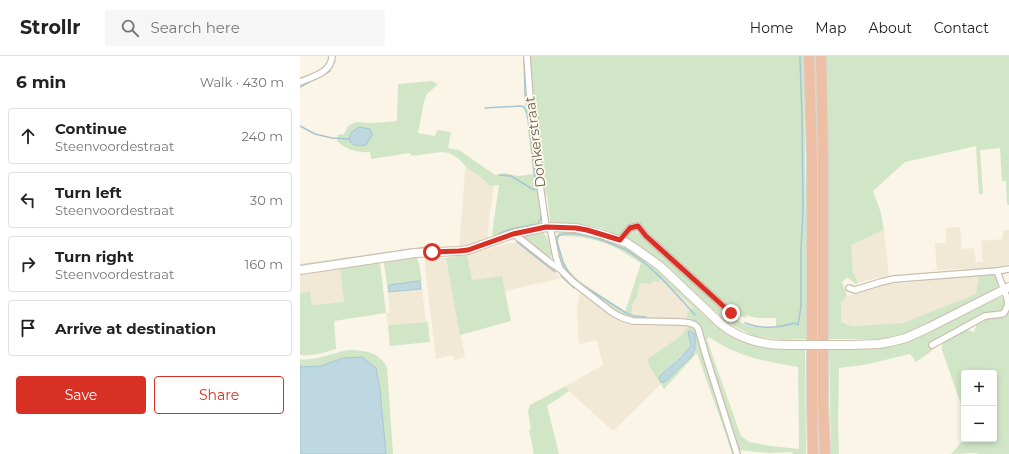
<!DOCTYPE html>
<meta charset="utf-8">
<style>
:root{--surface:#fff;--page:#f6f6f6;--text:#222;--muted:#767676;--line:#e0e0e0;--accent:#d93025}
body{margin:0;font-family:Montserrat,sans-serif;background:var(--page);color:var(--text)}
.controls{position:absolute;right:12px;bottom:12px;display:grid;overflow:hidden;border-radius:4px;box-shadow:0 2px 6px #0003}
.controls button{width:36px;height:36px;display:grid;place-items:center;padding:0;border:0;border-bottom:1px solid var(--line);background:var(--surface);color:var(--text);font:20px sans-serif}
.stop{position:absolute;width:12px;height:12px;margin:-9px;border:3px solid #d93025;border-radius:50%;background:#fff}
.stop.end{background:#d93025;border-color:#fff;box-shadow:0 1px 4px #0008}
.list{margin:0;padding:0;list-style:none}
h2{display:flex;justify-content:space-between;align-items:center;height:52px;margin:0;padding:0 16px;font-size:17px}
h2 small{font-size:13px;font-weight:400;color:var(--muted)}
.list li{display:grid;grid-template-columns:26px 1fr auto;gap:12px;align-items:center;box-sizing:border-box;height:56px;margin:0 8px 8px;padding:0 8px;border:1px solid var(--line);border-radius:4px}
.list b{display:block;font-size:15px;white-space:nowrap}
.list p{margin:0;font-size:13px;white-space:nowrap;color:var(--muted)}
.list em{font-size:13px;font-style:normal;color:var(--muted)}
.actions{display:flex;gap:8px;padding:12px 16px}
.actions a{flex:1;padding:9px 0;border:1px solid var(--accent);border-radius:4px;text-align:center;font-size:14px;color:var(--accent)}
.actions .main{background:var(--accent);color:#fff}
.icon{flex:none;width:22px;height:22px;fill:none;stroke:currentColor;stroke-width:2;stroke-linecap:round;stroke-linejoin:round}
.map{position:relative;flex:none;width:709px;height:398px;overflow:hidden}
header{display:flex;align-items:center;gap:24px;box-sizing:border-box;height:56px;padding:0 20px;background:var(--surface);border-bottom:1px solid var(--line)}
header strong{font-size:19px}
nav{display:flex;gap:22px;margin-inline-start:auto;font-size:14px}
.search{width:280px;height:36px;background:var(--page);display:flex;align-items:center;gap:10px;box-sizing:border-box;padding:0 14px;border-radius:4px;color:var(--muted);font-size:15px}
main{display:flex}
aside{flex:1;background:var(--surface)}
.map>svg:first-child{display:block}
.residential{fill:#f1e8d6}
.green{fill:#d0e6c7;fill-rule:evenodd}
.water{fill:#bed8e1;stroke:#a5c6d2}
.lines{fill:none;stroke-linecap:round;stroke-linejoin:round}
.stream{stroke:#a5c6d2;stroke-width:1.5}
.street-casing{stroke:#cbbeae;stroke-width:8}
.secondary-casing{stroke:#cdbfac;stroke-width:10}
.highway-casing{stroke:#dad5d1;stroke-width:12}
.street{stroke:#fff;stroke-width:5.5}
.secondary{stroke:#fff;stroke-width:8}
.highway{stroke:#edc0a5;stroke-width:10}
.secondary-bridge-casing{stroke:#cdbfac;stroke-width:10;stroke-linecap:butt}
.secondary-bridge{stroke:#fff;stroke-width:8}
.route{stroke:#d93025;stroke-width:5}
.labels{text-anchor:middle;stroke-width:3.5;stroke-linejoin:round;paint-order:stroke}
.street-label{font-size:14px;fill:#715f4e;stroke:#fdf9ed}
</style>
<header>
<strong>Strollr</strong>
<div class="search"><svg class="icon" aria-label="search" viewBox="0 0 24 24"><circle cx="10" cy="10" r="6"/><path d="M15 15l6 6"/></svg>Search here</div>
<nav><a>Home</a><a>Map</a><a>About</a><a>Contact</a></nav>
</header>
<main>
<aside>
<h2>6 min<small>Walk · 430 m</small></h2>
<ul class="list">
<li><svg class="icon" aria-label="ahead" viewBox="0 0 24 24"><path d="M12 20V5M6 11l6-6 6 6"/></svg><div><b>Continue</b><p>Steenvoordestraat</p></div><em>240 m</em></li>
<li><svg class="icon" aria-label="left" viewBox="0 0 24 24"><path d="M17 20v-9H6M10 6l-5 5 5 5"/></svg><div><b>Turn left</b><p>Steenvoordestraat</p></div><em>30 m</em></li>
<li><svg class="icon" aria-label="right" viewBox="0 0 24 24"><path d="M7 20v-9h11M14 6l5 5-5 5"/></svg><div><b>Turn right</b><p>Steenvoordestraat</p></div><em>160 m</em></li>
<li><svg class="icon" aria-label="arrive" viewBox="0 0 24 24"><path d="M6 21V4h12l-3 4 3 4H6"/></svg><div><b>Arrive at destination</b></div></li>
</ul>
<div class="actions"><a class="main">Save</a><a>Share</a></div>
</aside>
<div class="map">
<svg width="709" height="398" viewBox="0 0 709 398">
<rect width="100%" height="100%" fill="#faf5e7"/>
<!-- residential -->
<g class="residential">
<polygon points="166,111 182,122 190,130 194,130 189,163 188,182 174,188 159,191 165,117"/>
<polygon points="660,171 662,193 674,192 676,206 683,206 681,185 703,183 703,174 709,174 709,208 688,212 637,214 635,187 646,187 646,172"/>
<polygon points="584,174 589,220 576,222 558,227 553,216 551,189"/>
<polygon points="210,187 217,187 220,188 261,222 205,235 202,220 172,224 167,199"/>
<polygon points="146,202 165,301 154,304 153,299 136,303 125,211 125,203"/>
<polygon points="41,212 44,246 12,249 10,235 0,237 0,216"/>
<polygon points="679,219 676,238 603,267 552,270 541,266 541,247 547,240 584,229"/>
<polygon points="361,222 393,251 388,258 387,262 348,263 329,261 332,257 332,250 334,245 337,242 340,227"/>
<polygon points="122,233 126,266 88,269 86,257 90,256 88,237"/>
<polygon points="280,236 309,259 321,266 333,269 347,270 390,270 386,273 382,279 358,296 352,300 349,310 361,328 313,375 269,335 266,330 303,309 297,284 279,288 277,253"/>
</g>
<!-- green -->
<g class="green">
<path d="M230,0H504L506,167V283L482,284L454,280L428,267L404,246L369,212L349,197L322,181L301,172L250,166L247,139L240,141L242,162L239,167L194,180L192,178L199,129L190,130L182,122L166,111L159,103L149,97L142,96L112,100L110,97L71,103L70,96C58,97 46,94 37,85L38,79L44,78L48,70L56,66L72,67L97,65L98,28L132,25L138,28L127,38L124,46L118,77L135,80L137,74L151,76L148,92L159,94L195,119L205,117L218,120L233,118L224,39H227L228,48L233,47ZM334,174H346C363,191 380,207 397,223C412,237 427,251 445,262L447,259C455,263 466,262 476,262V272C466,272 456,272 447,269C438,266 430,258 422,253Z"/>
<polygon points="513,0 517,0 518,44 519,251 516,251"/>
<path d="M527,0H709V149H707L706,125H702L700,92L680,94L683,138H679L676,90L605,106L573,135L581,157L584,174L551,189L553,216L558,227L556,228L548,222L545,223L542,226L547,240L541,247V266L552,270L603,267L676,238L679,219C686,218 694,216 698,224C699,228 699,230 696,233L648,258L611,276L593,281L579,283H528L529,154Z"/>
<path d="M239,175C249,177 249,190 252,199L250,202H248L222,181L221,179Z"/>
<path d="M261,175H266L287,177L329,192L349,205L425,277L446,286L486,293H505L506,398H494L491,396L470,397L438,394L399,270L392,263L387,262V258L393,251L361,222L359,226L352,225L351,228L340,227L337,242L334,245L332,250V257L329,261C316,256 270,224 263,212C259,204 257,193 255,185C256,181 257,178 261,175ZM262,180C282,180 302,184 320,194C327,198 334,203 341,207L325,256L278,224L270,216L263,204L258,186L259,181ZM409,281C436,300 466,306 498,311L499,393L471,390L449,386L441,380L407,284Z"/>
<polygon points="136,189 133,193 0,211 0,208"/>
<polygon points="167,199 172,224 202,220 211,265 160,279 146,202"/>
<polygon points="117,201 119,208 122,225 89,229 89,236 88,237 84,207 86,205"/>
<path d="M75,205L77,207H80L86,257L34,265L36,293C24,297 13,300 0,299V237L10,235L12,249L44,246L40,211Z"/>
<polygon points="699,240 704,244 706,248 702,256 686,258 630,289 633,294 616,306 610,298 564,309 539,312 538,367 539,398 531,398 529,292 610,284 648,267"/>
<polygon points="709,253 709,398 678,398 676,397 651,398 664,383 694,383 694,317 664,317 664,357 642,294 642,288 664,273 674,276 677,267 679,265"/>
<polygon points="128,266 130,286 90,290 88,269"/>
<path d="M390,270L392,271L396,274L435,398H432L426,379L397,297L364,333L349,310L348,303L352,300L358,296L382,279L386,273ZM395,278V294L393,296L392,300L362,318L388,293L391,290Z"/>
<path d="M47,294C63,294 78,295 87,311L93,398H86L80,334L76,312L43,302L21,310L3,311L0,310V303L3,304L18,302Z"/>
<polygon points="266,330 269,335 247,350 259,398 234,398 229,374 231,373 228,355 230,349"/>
</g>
<!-- water -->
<g class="water">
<path d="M59,71L70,73L72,79L66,89C59,90 52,91 49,83L51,77Z"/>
<polygon points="120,225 121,233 89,236 89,229"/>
<polygon points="389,275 395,278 395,294 393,296 392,300 367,324 364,326 361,326 359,322 362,318 379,303 391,290 391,288 388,277"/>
<polygon points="62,301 76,312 80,334 86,398 0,398 0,310 3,311 21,310 43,302"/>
</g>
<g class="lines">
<!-- stream -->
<g class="stream">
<polyline points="224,0 225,39"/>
<polyline points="0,31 30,15"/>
<polyline points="185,52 220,50 224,51 227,58 229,66 235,121 236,132 234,134 211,120 200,119"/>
<polyline points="0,70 15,78 32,82 49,83"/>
<polyline points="198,178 211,173 237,168 240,165 241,160"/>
<polyline points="217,186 255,216"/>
<polyline points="115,193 134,190"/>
<polyline points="98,195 111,193"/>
<polyline points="59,201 93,196"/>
<polyline points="0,210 54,202"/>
<polyline points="261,220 274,232"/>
<path d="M346,261L334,260L328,258L282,229L273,221L267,214L263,206L257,186V182L259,179C271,176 286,179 298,183C307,186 315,189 324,193C353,209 373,235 395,259"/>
<path d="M445,267C460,273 478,272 494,267L498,269L501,251V194L503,155L502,61L500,0"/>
</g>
<!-- street casing -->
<g class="street-casing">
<g id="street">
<polyline points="227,0 230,43 235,64 240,129 246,171"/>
<path d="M0,26C13,21 32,16 32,0"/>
<polyline points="250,171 256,201 260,213"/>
<polyline points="213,178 223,185 252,208 260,213 273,226 313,257 323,262 333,265 382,266 390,267 395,269 398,272 406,300 437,398"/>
<polyline points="320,184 330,172 338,170 346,180 431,257"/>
<polyline points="549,232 555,234 581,226 594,223 697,215 709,213"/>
<polyline points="632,289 685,260 702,258 704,257 708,249 707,242 697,215"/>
</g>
</g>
<!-- secondary casing -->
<g class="secondary-casing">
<g id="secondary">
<path d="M0,214L115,197L159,195L168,194L213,178L246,171L276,172L301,178L327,187L336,193L360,210L421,268C439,283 464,289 487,289"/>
<polyline points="551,289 579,288 590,286 606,282 630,271 709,231"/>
</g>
</g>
<!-- highway casing -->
<g class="highway-casing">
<g id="highway">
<polyline points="509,0 512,101 512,351 513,398"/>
<polyline points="521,0 523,101 523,346 525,398"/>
</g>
</g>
<!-- street -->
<use href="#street" class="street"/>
<!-- secondary -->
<use href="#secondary" class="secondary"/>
<!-- highway -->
<use href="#highway" class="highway"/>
<!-- secondary-bridge casing -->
<g class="secondary-bridge-casing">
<polyline id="secondary-bridge" points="487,289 551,289"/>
</g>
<!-- secondary-bridge -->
<use href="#secondary-bridge" class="secondary-bridge"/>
</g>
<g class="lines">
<!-- route -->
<polyline class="route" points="132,196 159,195 168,194 213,178 246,171 276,172 287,174 320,184 330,172 338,170 346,180 431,257"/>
</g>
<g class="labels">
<!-- street labels -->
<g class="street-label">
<text transform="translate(235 86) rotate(-97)" y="5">Donkerstraat</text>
</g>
</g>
</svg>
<div class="controls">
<button>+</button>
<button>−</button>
</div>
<div class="stop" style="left:132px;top:196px"></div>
<div class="stop end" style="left:431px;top:257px"></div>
</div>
</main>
